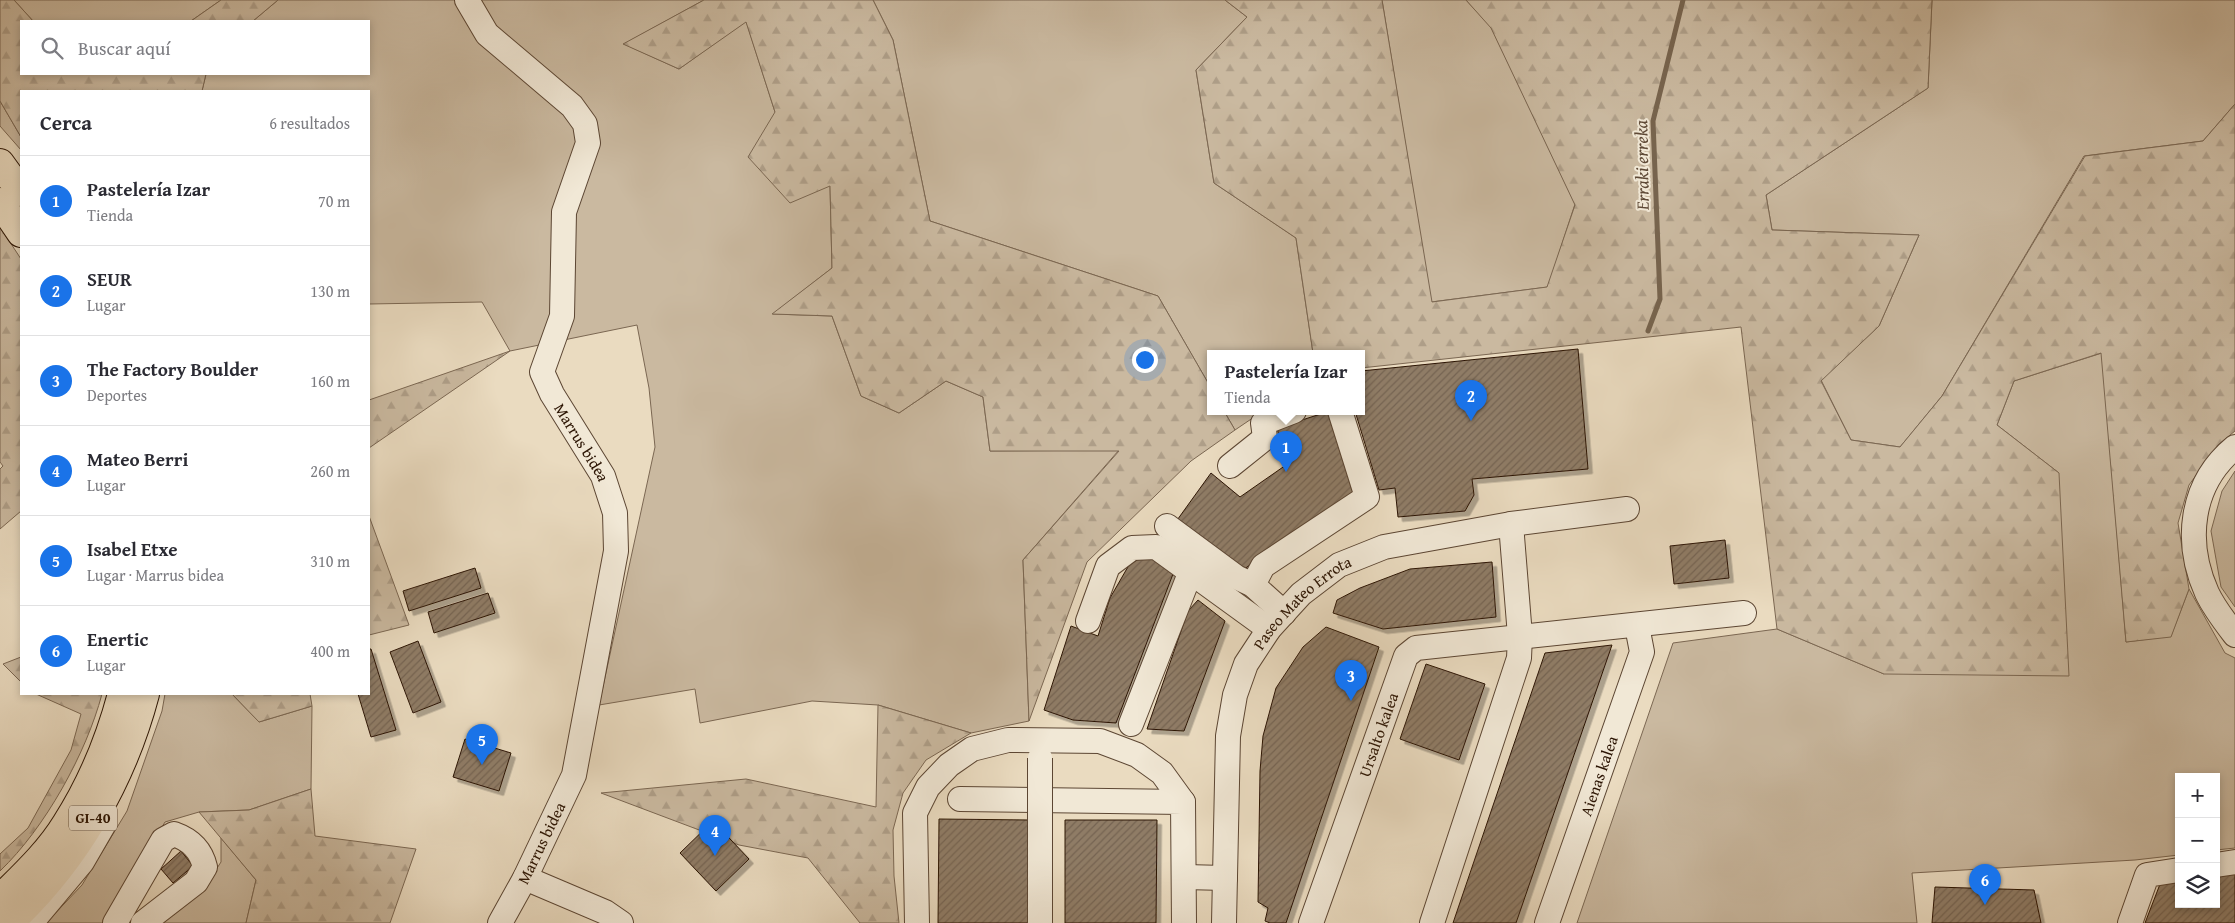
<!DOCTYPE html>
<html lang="es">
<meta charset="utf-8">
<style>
:root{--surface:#fff;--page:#f2f2f3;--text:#2b2b33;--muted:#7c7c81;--line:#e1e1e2;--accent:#1a73e8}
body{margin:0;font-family:"Gentium Book Plus",serif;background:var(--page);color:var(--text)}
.controls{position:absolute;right:15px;bottom:15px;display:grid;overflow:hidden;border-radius:0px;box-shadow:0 2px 8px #0003}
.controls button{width:45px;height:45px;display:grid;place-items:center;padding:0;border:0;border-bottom:1px solid var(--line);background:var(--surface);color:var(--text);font:25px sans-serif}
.you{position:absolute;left:1144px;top:359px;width:18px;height:18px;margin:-12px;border:4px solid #fff;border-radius:50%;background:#1a73e8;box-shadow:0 0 0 8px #1a73e833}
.badge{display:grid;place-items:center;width:32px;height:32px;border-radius:50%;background:var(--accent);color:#fff;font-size:16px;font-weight:700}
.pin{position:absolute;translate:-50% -41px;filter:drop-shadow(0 1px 2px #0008)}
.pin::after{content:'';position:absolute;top:26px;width:18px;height:15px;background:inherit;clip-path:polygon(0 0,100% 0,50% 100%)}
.popup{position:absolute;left:1207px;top:350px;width:158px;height:65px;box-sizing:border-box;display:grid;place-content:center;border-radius:0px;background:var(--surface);filter:drop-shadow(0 1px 4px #0005);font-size:16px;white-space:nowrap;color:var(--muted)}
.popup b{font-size:19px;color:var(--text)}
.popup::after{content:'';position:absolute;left:50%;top:100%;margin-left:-10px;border:10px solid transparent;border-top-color:var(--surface)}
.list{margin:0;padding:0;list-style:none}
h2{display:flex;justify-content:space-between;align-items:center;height:65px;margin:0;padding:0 20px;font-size:21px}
h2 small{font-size:16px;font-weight:400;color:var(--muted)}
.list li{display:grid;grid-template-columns:32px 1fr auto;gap:15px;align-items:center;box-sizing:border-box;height:90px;padding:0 20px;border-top:1px solid var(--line)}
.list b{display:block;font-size:19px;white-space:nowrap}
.list p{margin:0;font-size:16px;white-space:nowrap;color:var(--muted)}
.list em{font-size:16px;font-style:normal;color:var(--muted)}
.icon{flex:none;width:28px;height:28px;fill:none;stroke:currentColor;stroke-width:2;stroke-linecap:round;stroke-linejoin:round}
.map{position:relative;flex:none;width:2235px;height:923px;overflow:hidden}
.search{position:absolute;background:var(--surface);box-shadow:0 2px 8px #0003;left:20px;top:20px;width:350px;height:55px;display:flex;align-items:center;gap:12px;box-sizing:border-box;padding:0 18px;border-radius:0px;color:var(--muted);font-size:19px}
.panel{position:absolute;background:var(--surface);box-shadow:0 2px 8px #0003;left:20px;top:90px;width:350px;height:605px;border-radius:0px}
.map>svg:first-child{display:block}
.grass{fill:#cab9a0;stroke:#7b6752}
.forest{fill:url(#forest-firs);stroke:#7b6752}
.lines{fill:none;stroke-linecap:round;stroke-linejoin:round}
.stream{stroke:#77644e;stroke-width:5}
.building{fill:url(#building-hatch);stroke:#2c1504;filter:url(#shadow)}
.minor-casing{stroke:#5c4633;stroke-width:26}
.major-casing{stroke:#2c1504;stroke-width:30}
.minor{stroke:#f1e8d6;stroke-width:24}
.major{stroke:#eadbc0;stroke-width:28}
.minor-bridge-casing{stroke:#5c4633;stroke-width:26;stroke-linecap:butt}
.minor-bridge{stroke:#f1e8d6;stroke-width:24}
.labels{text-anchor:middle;stroke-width:4;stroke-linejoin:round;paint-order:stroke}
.shield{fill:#f1e8d6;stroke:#675443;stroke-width:1}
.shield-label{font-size:15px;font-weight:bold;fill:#2c1504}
.street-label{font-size:16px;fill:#2c1504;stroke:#f1e8d6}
.water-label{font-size:18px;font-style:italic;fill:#5e4936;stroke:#f1e8d6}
</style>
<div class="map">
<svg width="2235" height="923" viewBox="0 0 2235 923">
<defs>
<pattern id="forest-firs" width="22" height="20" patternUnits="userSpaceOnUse" patternTransform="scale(1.25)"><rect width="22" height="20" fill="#cab9a0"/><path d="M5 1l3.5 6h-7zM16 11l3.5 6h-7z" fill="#ae9e88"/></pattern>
<pattern id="building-hatch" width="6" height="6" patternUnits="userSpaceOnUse" patternTransform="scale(1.25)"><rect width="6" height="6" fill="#8f7c66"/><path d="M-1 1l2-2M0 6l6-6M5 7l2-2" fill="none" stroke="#756452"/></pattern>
<filter id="shadow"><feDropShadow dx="4.5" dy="4.5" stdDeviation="0" flood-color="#0004"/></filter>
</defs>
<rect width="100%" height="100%" fill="#eadbc0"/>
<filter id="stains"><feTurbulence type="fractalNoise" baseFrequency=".004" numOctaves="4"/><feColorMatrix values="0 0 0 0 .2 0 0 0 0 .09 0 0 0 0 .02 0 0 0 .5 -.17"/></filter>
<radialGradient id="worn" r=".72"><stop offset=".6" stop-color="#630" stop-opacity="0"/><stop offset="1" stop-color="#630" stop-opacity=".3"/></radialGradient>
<!-- grass -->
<g class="grass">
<polygon points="14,0 221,0 191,21 33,21"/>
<polygon points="278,0 704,0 624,44 679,69 746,21 775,112 830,186 832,268 773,314 832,316 861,396 899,413 946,381 983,397 990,451 1119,450 1023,560 1029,721 971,733 878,705 812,701 700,723 695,689 599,705 655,447 649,388 637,325 510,351 482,302 369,304 369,91 202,91 206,74 369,74 369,21 253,21"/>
<polygon points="873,0 1225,0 1247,17 1196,70 1214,183 1296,238 1313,353 1211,353 1211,388 1158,296 930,221 893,40"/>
<polygon points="1382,0 1466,0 1491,27 1575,204 1548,287 1431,302"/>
<polygon points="1932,0 2235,0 2235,104 2203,141 2084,156 1942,396 1900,447 1851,440 1821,380 1879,326 1919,235 1772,230 1766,195 1928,88"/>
<polygon points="0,101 21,137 21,150 0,126"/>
<polygon points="2102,353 2126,642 2171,636 2189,589 2225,653 2235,658 2235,848 2216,850 2216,777 2179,777 2179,855 2135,860 1912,873 1917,923 1577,923 1673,643 1777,629 1884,674 2059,473 1997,425 2014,381"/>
<polygon points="1224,411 1263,411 1235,430"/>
<polygon points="2235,471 2235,607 2221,587 2211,531 2222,491"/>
<polygon points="165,694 232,694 259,722 312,706 311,789 249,810 199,812 165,822 105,923 46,923 82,885 127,811 162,711"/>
<polygon points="221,838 256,880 246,923 159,923 206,885 221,862"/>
</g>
<!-- forest -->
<g class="forest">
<polygon points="0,0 14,0 33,21 21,21 21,74 206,74 202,91 21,91 21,137 0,101"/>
<polygon points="221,0 278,0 253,21 191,21"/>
<polygon points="704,0 873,0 893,40 930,221 1158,296 1211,388 1211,411 1224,411 1235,430 1191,461 1087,562 1029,721 1023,560 1119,451 990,451 983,397 946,381 899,413 861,396 832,316 772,314 832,268 830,186 790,203 748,157 775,112 746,22 679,69 623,44"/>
<polygon points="1225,0 1382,0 1432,302 1547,287 1575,205 1491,28 1466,0 1932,0 1928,88 1766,195 1772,230 1919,235 1879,326 1821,381 1851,440 1900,447 1942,396 2085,156 2203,141 2235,104 2235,431 2219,444 2189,485 2178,523 2189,589 2171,637 2126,642 2101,353 2014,381 1997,425 2059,473 2069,676 1884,674 1777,629 1741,327 1361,368 1361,353 1313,353 1296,238 1214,183 1196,70 1247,17"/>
<polygon points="0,227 21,259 21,511 0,529 0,469 3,466 0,462"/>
<polygon points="510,351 369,448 369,400"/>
<polygon points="369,516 409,625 369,635"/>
<polygon points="21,657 21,682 3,664"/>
<path d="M36,694H102C86,754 45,828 0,871V854L28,828L71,750L81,714Z"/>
<polygon points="232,694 310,694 312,706 259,722"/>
<polygon points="878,705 971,733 926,760 903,793 893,830 894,876 899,923 860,923 808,858 739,845 601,793 746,779 876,807"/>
<polygon points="311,789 315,836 416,849 390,923 246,923 256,880 199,812 249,810"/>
</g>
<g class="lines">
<!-- stream -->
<polyline class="stream" points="1648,331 1660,299 1653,121 1683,0"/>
</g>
<!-- building -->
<g class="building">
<polygon points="1578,349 1588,469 1472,479 1474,495 1465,511 1398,517 1395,488 1379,490 1355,411 1361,411 1361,371"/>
<polygon points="1330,411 1355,491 1240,572 1175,523 1211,473 1240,497 1286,465 1277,428"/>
<polygon points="1725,540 1729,578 1674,584 1670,546"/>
<polygon points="1145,555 1159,558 1173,574 1116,723 1073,720 1044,710 1071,626 1098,636 1110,598 1129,565"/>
<polygon points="1492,562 1496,617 1383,629 1333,613 1337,600 1360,588 1410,569"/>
<polygon points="475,568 481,588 409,611 403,591"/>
<polygon points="488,593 495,613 434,633 428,612"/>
<polygon points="1198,600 1225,621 1184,731 1147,729 1188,611"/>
<polygon points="1326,627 1379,647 1286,923 1270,923 1265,921 1268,908 1258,902 1260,771 1263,736 1276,688 1303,647"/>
<polygon points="418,641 441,702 413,713 390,652"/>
<polygon points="1612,645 1516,923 1453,923 1545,653"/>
<polygon points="369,649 371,649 396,730 371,737 358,694 369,694"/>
<polygon points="1426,664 1485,684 1459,760 1400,739"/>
<polygon points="465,739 511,753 499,791 453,777"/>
<polygon points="939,819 1029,820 1028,923 938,923"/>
<polygon points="1065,820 1157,820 1156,923 1065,923"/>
<polygon points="713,821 749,859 716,891 680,853"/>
<polygon points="181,851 193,866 173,883 161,869"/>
<polygon points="2235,871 2235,923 2145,923 2162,879 2179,877 2179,904 2216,904 2216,873"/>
<polygon points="1935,887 2034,890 2041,923 1932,923"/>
</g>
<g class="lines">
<!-- minor casing -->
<g class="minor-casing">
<g id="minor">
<path id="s1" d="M467,0L487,34L572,106L585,124L588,143L564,212L562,316L542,372L552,394L603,476L615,513L616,551L574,775L525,878L500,923"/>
<path d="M2235,447C2190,484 2184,542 2207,593C2214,608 2225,622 2235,635"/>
<polyline points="1230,466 1265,438 1263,423 1294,411"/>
<polyline points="1167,526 1236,577 1253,585 1284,613"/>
<polyline points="1253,585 1263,566 1367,497 1340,411"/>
<polyline points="1088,621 1108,566 1132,548 1156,547 1269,629"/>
<polyline points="1131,724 1191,571"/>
<polyline points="960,799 1183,802 1184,923"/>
<polyline points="1040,819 1040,923"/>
<polyline points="2216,865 2235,862"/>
<polyline points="1185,877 1225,878"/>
<polyline points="525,878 605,912 621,923"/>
<polyline points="31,923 82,862 104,824"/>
<path d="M115,923L163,840L174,834C191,840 201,850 205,867L196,882L143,923"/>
<polyline points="917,923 915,813 928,787 949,765 972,749 1008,740 1100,741 1137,755 1162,773 1183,802"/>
<path id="s2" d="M1224,923L1228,736L1235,695L1246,664L1269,629L1301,594L1339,565L1384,547L1511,524L1627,509"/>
<path id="s3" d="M1311,923L1406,656L1416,648L1744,613"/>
<polyline points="1432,923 1519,658 1520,636 1511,524"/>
<path id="s4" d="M1547,923L1642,652L1637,626"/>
<polyline points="2130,923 2147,875 2179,870"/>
</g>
</g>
<!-- major casing -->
<g class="major-casing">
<g id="major">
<polyline points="0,163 21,192"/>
<polyline points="0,202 21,233"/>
<path d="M0,899C23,876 49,852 66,824C91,785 110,739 122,694"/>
<path d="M9,923C75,862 122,781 145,694"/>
</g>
</g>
<!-- minor -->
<use href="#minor" class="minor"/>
<!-- major -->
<use href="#major" class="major"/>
<!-- minor-bridge casing -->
<g class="minor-bridge-casing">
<polyline id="minor-bridge" points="1040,758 1040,819"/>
</g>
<!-- minor-bridge -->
<use href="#minor-bridge" class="minor-bridge"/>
</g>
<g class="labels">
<!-- shield labels -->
<rect class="shield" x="69" y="805.5" width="48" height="25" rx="4"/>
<g class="shield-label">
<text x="93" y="823">GI-40</text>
</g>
<!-- street labels -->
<g class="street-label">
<text dy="6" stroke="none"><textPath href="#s1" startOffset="510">Marrus bidea</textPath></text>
<text dy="6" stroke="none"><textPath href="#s2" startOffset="346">Paseo Mateo Errota</textPath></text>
<text dy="6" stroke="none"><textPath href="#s3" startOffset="200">Ursalto kalea</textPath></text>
<text dy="6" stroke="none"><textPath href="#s4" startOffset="156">Aienas kalea</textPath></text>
<text transform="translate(541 843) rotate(-64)" y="6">Marrus bidea</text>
</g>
<!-- water labels -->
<g class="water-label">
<text transform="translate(1642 165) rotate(-91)" y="6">Erraki erreka</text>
</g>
</g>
<rect width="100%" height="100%" filter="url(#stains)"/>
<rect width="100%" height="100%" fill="url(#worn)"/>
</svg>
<div class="controls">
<button>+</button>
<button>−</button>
<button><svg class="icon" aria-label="layers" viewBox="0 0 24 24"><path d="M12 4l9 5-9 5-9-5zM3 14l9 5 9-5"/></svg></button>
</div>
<div class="you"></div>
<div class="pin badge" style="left:1286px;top:472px">1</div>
<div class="popup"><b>Pastelería Izar</b>Tienda</div>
<div class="pin badge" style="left:1471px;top:421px">2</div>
<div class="pin badge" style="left:1351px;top:701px">3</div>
<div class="pin badge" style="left:715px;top:856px">4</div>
<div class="pin badge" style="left:482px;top:765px">5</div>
<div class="pin badge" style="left:1985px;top:905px">6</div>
<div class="search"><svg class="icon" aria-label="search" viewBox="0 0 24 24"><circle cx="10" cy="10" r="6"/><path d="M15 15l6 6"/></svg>Buscar aquí</div>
<section class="panel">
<h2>Cerca<small>6 resultados</small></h2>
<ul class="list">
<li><span class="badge">1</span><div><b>Pastelería Izar</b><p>Tienda</p></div><em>70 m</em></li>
<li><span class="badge">2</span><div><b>SEUR</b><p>Lugar</p></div><em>130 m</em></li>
<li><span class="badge">3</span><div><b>The Factory Boulder</b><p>Deportes</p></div><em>160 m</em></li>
<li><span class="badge">4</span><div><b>Mateo Berri</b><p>Lugar</p></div><em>260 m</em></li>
<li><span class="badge">5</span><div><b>Isabel Etxe</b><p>Lugar · Marrus bidea</p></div><em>310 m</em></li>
<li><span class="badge">6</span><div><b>Enertic</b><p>Lugar</p></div><em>400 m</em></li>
</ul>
</section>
</div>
